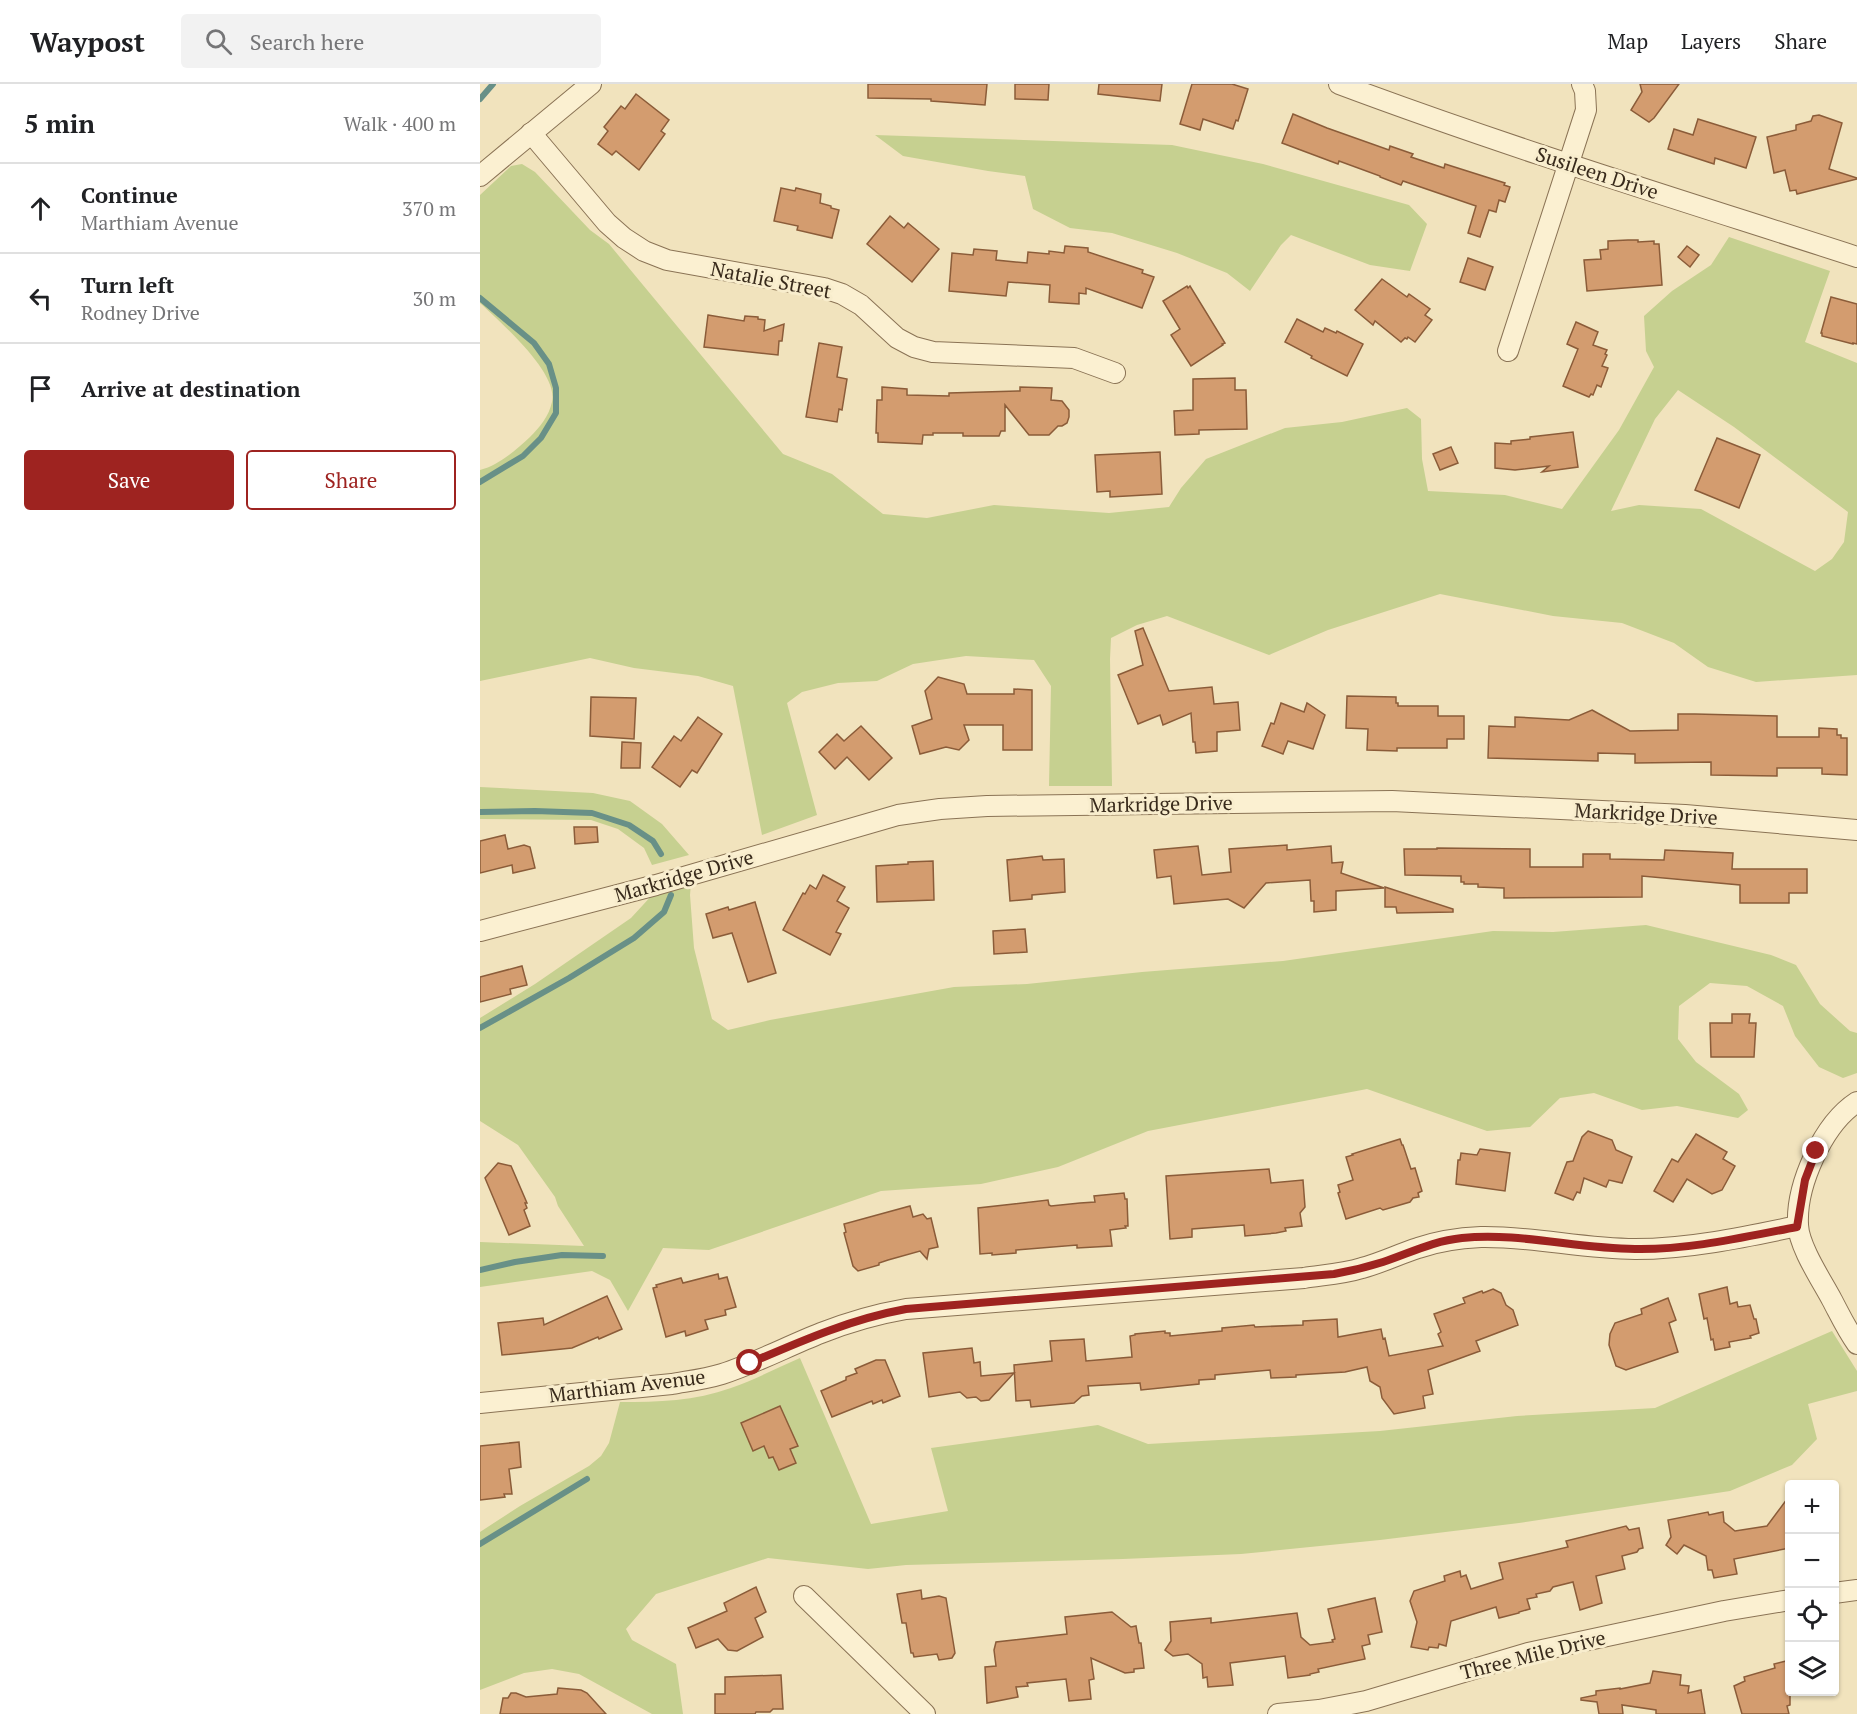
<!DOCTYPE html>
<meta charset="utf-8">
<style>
:root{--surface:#fff;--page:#f2f2f2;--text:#202124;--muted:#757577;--line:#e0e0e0;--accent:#9e2320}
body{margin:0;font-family:"PT Serif",serif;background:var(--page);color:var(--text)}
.controls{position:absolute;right:18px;bottom:18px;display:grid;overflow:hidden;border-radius:6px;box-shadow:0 2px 4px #0004}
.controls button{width:54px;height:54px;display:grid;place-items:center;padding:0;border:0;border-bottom:2px solid var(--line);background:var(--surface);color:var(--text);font:30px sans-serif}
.stop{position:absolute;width:18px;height:18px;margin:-14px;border:4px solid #9e2320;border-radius:50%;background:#fff}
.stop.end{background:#9e2320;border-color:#fff;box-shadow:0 2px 6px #0008}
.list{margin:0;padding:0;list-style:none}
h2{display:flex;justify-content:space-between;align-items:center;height:78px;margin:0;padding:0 24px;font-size:26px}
h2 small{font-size:20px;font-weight:400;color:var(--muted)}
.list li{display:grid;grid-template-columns:39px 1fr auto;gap:18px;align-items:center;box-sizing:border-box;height:90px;padding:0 24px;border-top:2px solid var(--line)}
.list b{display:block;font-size:22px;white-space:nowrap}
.list p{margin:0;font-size:20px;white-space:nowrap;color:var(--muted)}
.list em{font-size:20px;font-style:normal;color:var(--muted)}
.actions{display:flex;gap:12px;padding:18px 24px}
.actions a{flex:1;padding:14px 0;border:2px solid var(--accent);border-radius:6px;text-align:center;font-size:21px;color:var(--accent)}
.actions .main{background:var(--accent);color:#fff}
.icon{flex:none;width:33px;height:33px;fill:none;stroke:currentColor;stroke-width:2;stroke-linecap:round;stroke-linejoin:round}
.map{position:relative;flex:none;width:1377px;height:1630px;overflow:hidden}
header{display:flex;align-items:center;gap:36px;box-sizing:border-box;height:84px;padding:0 30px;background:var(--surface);border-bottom:2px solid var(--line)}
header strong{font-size:28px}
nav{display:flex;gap:33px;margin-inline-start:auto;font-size:21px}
.search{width:420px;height:54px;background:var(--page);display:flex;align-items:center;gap:15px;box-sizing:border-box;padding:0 21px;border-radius:6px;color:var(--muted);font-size:22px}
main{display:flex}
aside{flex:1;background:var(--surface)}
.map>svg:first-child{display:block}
.green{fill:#c6d090;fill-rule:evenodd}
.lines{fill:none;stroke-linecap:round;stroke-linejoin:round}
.stream{stroke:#689087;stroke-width:6}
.building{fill:#d39c6f;stroke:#8b5c39;stroke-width:1.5}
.street-casing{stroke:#8a7355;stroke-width:22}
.street{stroke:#fbf0d1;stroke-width:20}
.route{stroke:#9e2320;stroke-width:8}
.labels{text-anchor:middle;stroke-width:6;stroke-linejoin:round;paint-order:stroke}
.street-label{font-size:20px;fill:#382a1b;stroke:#f8edcd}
</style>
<header>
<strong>Waypost</strong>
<div class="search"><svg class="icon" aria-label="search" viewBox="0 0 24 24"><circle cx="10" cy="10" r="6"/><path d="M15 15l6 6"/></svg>Search here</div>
<nav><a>Map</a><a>Layers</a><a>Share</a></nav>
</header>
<main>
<aside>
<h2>5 min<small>Walk · 400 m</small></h2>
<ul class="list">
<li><svg class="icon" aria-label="ahead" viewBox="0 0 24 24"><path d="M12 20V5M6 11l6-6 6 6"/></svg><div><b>Continue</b><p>Marthiam Avenue</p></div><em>370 m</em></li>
<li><svg class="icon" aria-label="left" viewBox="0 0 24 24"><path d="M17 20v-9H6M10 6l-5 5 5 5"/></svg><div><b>Turn left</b><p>Rodney Drive</p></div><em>30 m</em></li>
<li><svg class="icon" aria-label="arrive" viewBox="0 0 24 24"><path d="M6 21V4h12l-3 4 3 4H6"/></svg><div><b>Arrive at destination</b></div></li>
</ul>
<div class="actions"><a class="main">Save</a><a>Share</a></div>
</aside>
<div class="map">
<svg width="1377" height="1630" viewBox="0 0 1377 1630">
<rect width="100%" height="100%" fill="#f1e3bd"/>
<!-- green -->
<g class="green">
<polygon points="395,51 692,61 783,80 929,121 947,140 930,187 890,181 811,151 801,161 770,207 747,189 697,169 632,149 590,144 553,125 545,92 508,87 423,72"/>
<path d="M42,80L55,88L110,146L129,160L303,370L352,390L403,430L447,434L514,421L629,429L689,423L701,404L726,375L805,344L862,338L927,324L941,335L942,375L948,407L1025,411L1082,425L1139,346L1174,283L1166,267L1164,232L1192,207L1231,181L1249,153L1350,187L1325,258L1377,279V591L1276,598L1228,583L1194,559L1142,539L1073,532L960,510L848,546L789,571L687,532L657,541L631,554L630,575L632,702H569L571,602L554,576L486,572L433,580L397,597L358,599L322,608L307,619L337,731L282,751L253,602L218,592L154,584L110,574L0,597V386C19,381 36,366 50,353C60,343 69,332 72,318C79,289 20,238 0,219V111L31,82ZM1198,306L1254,343L1368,428L1364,458L1352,475L1335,487L1221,425L1159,421L1131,427L1175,335Z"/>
<polygon points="0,703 113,709 150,717 182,740 209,771 172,781 164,764 138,745 111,736 0,735"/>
<polygon points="211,799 210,811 214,864 232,935 248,946 290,936 474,903 547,900 662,888 803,877 1013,847 1073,848 1166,841 1291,871 1316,881 1340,920 1370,947 1377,949 1377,989 1363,994 1339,983 1315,952 1303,922 1267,902 1230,899 1199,922 1198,955 1216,978 1259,1010 1268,1026 1258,1034 1197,1022 1162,1026 1114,1009 1080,1014 1050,1043 1007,1047 887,1005 668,1047 578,1083 501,1100 401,1107 229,1166 183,1164 148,1227 130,1196 112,1187 0,1203 0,1158 104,1162 78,1122 75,1113 38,1061 0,1037 0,934 55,900 151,834 174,809"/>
<path d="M1352,1247L1377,1287V1307L1328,1320L1337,1355L1312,1381L1250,1407L1039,1439L900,1456L761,1470L643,1475L426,1481L388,1485L288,1474L176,1510L146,1545L152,1556L196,1580L203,1630H172L99,1590L72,1585L44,1589L0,1606V1448L40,1422L109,1382L121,1372L129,1359L140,1318C178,1318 215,1317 251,1304C274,1296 297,1284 320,1274L391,1440L468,1427L451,1364L618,1341L668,1360L900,1347L1037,1332L1175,1324Z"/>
</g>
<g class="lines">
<!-- stream -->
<g class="stream">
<polyline points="0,15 13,0"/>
<polyline points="0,214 54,259 69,280 76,304 76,329 61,354 43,372 0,398"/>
<polyline points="0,728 55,727 112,729 149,741 173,757 181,770"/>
<polyline points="0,944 89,894 154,854 184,828 191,811"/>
<polyline points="0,1186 35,1178 82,1171 123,1172"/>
<polyline points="0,1460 107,1395"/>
</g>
</g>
<!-- building -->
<g class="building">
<polygon points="388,0 507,0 505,21 451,17 451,15 388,14"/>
<polygon points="535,0 569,0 568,16 535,15"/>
<polygon points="619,0 682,0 680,17 618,10"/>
<polygon points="712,0 752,0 768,5 758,37 756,36 753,45 723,35 720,46 700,40"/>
<polygon points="1160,0 1199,0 1174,34 1169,38 1151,26 1162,8"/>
<polygon points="156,10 189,36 181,47 185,50 159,86 136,67 132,71 118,60 128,47 124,43 141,22 145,25"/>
<polygon points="813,30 847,44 909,66 910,62 933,70 931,73 964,84 965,80 1025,99 1024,101 1030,103 1025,118 1019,116 1016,128 1009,126 1000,153 988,149 996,122 923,97 921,101 900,93 900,92 859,77 858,80 802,59"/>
<polygon points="1339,31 1362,39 1349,85 1377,94 1377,95 1317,110 1316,106 1310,107 1305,86 1294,89 1287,53 1316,46 1316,41 1331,37 1333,32"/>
<polygon points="1218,35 1276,53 1266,84 1235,74 1234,80 1188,65 1194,45 1213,51"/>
<polygon points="301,104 315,107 316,104 341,110 340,119 351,122 351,124 359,126 352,154 317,146 318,142 294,137"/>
<polygon points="410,132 424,144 428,139 459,165 432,198 387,160"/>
<polygon points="1148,156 1158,156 1158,158 1174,157 1174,160 1179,160 1182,201 1107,207 1104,176 1121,175 1120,166 1128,165 1128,157"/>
<polygon points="585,162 608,164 608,168 663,186 662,189 674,193 662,224 606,204 606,210 599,209 599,220 569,218 570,201 528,198 526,212 469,207 472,169 493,171 494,165 517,167 516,176 547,179 548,168 569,170 569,167 584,169"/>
<polygon points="1207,162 1219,171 1210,183 1198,173"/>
<polygon points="988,174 1013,183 1005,206 980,198"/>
<polygon points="902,195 927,213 929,210 950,225 945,231 952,236 935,258 928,253 927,255 925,254 921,258 895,237 893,241 875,226"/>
<polygon points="707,202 708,204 710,202 745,259 742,260 743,261 711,282 691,251 700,245 683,217"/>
<polygon points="1351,213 1377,220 1377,260 1373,259 1373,260 1342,252 1342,249 1341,249"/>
<polygon points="228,231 264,237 265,232 278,233 278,235 285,236 284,247 304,240 302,257 299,257 298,271 224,263"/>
<polygon points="817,235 843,248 845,244 856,249 857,247 883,260 867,292 831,274 832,272 805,258"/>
<polygon points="1096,238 1118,248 1113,261 1127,266 1125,270 1127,271 1122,282 1128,284 1121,303 1117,301 1113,311 1111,310 1109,313 1083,302 1098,265 1087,260"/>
<polygon points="339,259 362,263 357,293 367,295 362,326 359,325 357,338 326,333"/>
<polygon points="755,294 755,306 766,306 767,345 719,346 719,350 695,351 694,327 713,326 713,295"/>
<polygon points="402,303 427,305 427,311 469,312 469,309 540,307 540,303 572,304 571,316 582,317 589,326 589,333 587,339 582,342 578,342 569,351 549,351 525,321 525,347 521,347 519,352 483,352 483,349 453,349 453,351 443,351 442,360 398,358 398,349 396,349 397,316 402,316"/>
<polygon points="1093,348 1098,383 1062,388 1069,382 1035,386 1015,384 1015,359 1031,360 1031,357 1050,355 1050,353"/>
<polygon points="1237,354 1280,371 1259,424 1215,406"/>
<polygon points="971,363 978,379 960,386 953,370"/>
<polygon points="680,368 682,410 630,413 630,407 617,408 615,371"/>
<polygon points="663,544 689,607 732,603 734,620 758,618 760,646 737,648 737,667 716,669 715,658 713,658 711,629 683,641 680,631 658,640 638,591 663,581 655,547"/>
<polygon points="458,593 484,600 487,610 534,610 534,605 552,606 552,666 523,666 523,641 484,641 489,656 479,666 466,663 440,670 432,642 452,635 445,607"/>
<polygon points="867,612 916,613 916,619 918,619 918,622 958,622 958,632 984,632 984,655 967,655 967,664 917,664 917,667 887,666 888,645 866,644"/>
<polygon points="111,613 156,614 154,655 110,652"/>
<polygon points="801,619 824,628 827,619 845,631 833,665 808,657 803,670 782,662 791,639 794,640"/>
<polygon points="1112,626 1150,647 1198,646 1198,630 1215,630 1297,632 1297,653 1339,653 1339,644 1357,645 1357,651 1361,651 1361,654 1367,654 1367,691 1342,690 1342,684 1297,684 1297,692 1231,691 1231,678 1155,679 1155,670 1118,669 1118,677 1008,674 1009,642 1035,643 1035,633 1089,636"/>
<polygon points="218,633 242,650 217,689 212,686 200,703 172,683 194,652 201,657"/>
<polygon points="381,642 412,674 389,696 367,673 355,685 339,668 357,650 364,657"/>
<polygon points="142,658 161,659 160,684 141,684"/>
<polygon points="94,743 117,743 118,758 95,760"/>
<polygon points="25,751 28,765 44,761 50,763 55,784 33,789 32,781 0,789 0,757"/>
<polygon points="807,761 807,766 851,762 852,779 863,778 861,789 904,804 856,807 856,826 834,828 834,817 831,817 830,796 786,799 764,824 748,815 694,820 691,792 677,794 674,766 718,762 722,791 751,788 749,765"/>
<polygon points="957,764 1050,765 1050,783 1103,783 1103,770 1130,770 1130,775 1184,776 1185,766 1253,769 1252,785 1327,785 1327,809 1309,809 1309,819 1260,819 1260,801 1162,792 1162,813 1024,814 1024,804 998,803 998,800 984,800 984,798 981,798 981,792 925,791 924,765 957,765"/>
<polygon points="562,772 563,776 584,775 585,808 552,811 552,815 530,817 527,776"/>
<polygon points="453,777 454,816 397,818 396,782 428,780 428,778"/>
<polygon points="343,791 365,803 357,817 369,824 356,848 361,850 350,871 303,846 323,809 325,810 330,801 336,805"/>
<polygon points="905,803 973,825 973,828 917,829 916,823 905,823"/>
<polygon points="275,818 296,889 268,898 252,849 233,854 226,830 248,823 249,826"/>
<polygon points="545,845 547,868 514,870 513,847"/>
<polygon points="42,882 47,901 30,905 31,910 0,918 0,893"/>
<polygon points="1252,930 1270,930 1269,939 1276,939 1274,973 1231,973 1230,939 1252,939"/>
<polygon points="1108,1047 1132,1056 1136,1066 1152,1073 1142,1099 1129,1096 1126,1103 1104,1094 1100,1109 1097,1108 1093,1116 1075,1109 1087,1078 1093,1077 1102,1053"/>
<polygon points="1216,1050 1247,1068 1243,1075 1255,1082 1242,1106 1232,1110 1207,1095 1193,1118 1174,1107 1192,1075 1198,1078"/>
<polygon points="920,1055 922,1061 923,1061 931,1085 935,1084 942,1107 938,1109 939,1113 933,1114 930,1118 903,1126 900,1124 866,1135 858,1109 860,1108 858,1101 873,1096 866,1073 873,1071 872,1070"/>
<polygon points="1000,1065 1030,1069 1025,1107 976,1100 978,1076 980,1076 981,1069 997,1071"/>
<polygon points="18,1079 31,1082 47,1119 45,1119 47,1124 44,1126 50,1142 29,1151 5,1094"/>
<polygon points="789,1085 791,1099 823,1096 825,1123 820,1129 822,1142 805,1144 806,1147 796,1149 765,1152 764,1141 712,1145 712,1153 690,1155 686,1092"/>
<polygon points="644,1109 645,1115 647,1115 648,1142 645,1142 646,1144 630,1146 632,1162 597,1164 597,1161 536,1166 536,1169 512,1171 512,1169 500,1170 498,1124 568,1116 569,1121 571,1122 600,1119 615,1118 614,1112"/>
<polygon points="430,1122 433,1133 443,1130 447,1135 451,1134 458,1163 449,1165 447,1175 440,1167 408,1176 399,1179 399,1181 378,1187 373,1182 364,1149 366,1148 364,1140"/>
<polygon points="238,1190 239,1195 247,1193 256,1223 245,1226 246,1231 225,1236 228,1245 206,1252 205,1247 186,1253 173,1204 177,1203 176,1201 201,1194 203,1199"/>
<polygon points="1247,1203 1250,1220 1257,1218 1258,1223 1270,1221 1274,1235 1276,1235 1279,1249 1270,1252 1271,1254 1249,1258 1250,1263 1235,1266 1233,1255 1231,1256 1227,1234 1224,1235 1219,1210"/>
<polygon points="1013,1205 1021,1209 1026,1221 1033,1226 1038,1241 996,1257 1000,1267 948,1286 953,1310 943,1312 945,1324 914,1330 902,1314 900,1303 890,1297 887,1283 865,1288 816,1291 816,1293 791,1294 790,1286 735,1291 735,1295 719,1296 719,1300 661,1306 660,1299 608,1302 609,1311 602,1312 594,1319 551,1323 550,1316 536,1317 534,1281 572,1277 570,1257 604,1255 606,1277 652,1273 650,1252 655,1251 655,1250 685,1247 685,1249 690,1249 690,1252 742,1247 742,1244 774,1241 775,1243 823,1241 823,1237 857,1235 858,1253 901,1245 903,1255 905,1254 909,1272 963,1262 958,1250 961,1248 954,1230 985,1219 983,1214 1002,1207 1003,1209"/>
<polygon points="127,1212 142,1245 119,1255 118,1253 92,1264 22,1271 18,1239 63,1234 64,1241"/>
<polygon points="1188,1214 1196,1236 1189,1239 1198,1268 1146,1286 1136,1282 1129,1261 1130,1250 1135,1239 1162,1230 1161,1225"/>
<polygon points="492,1264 494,1279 500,1278 501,1292 534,1289 509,1316 501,1317 496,1313 487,1314 480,1308 449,1313 443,1269"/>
<polygon points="396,1276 405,1276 420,1312 403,1319 402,1316 393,1320 392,1317 352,1333 341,1307 366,1296 366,1293 377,1289 375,1285"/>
<polygon points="300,1322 318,1362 310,1365 316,1379 299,1386 293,1373 289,1374 284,1362 273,1367 261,1339"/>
<polygon points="39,1358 41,1383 29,1385 32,1410 24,1410 25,1413 0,1416 0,1362"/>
<polygon points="1310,1411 1310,1464 1254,1475 1257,1490 1234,1494 1232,1486 1228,1486 1226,1472 1204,1461 1197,1470 1186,1461 1191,1453 1188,1436 1228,1428 1229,1431 1243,1428 1244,1438 1255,1447 1287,1442"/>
<polygon points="1146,1442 1149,1446 1159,1444 1163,1464 1159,1465 1157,1468 1142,1472 1145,1485 1116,1492 1122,1519 1100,1526 1093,1498 1073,1503 1070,1507 1056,1510 1057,1513 1047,1515 1050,1525 1039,1528 1039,1529 1019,1534 1016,1523 971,1537 966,1562 959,1560 958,1564 949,1563 948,1566 931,1563 937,1538 930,1517 934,1507 965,1497 964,1492 980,1487 981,1493 986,1491 991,1505 1023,1495 1019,1479 1088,1463 1086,1457"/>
<polygon points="276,1503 286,1528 275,1534 283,1553 257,1567 248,1566 238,1555 216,1564 208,1544 247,1527 244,1519"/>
<polygon points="441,1506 442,1515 459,1512 466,1514 475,1569 472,1574 459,1576 457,1570 434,1573 433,1569 431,1569 426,1539 422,1539 417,1510"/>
<polygon points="895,1514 902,1548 888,1551 890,1560 882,1562 885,1575 838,1585 839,1588 830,1590 830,1591 808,1594 805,1572 750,1579 753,1601 728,1603 727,1593 723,1594 722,1580 708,1570 693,1572 685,1566 691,1557 690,1538 731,1534 731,1539 817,1529 821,1553 830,1561 853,1558 852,1556 855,1555 848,1525"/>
<polygon points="632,1528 651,1543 656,1542 659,1559 661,1559 664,1584 654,1585 654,1588 645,1589 611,1574 614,1595 609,1596 611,1615 589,1617 586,1595 547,1599 548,1602 536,1603 538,1613 507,1619 505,1583 516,1582 514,1566 516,1558 587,1550 585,1533"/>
<polygon points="1310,1576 1310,1621 1307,1622 1309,1630 1262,1630 1254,1602 1265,1597 1264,1593 1295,1584 1294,1580"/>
<polygon points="1173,1587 1201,1591 1200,1601 1209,1602 1208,1609 1221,1606 1225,1630 1176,1630 1176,1626 1142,1621 1143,1630 1119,1630 1117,1618 1101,1616 1101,1614 1116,1611 1116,1607 1140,1604 1140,1605 1170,1599"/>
<polygon points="301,1591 303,1625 293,1625 290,1628 276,1628 275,1630 235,1630 235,1610 245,1610 245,1593"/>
<polygon points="78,1604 101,1606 107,1609 126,1630 20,1630 23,1614 28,1614 31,1609 36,1609 46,1613 77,1610"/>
</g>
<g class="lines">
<!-- street casing -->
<g class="street-casing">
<g id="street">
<path d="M859,0C1030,64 1204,117 1377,173"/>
<polyline points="51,49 127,139 144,154 164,167 187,176 344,204 362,210 381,221 417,254 434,263 453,268 594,274 635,289"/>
<polyline points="0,92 111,0"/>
<polyline points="1028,267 1106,26 1105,7 1102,0"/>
<polyline points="0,847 176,801 418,731 460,725 507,722 912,717 1205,731 1377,746"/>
<path d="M1377,1018C1343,1040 1316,1101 1318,1141C1319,1163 1342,1197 1352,1216C1360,1231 1367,1246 1377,1260"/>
<path d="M0,1319L192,1300C209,1297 226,1295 242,1290C276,1279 308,1262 341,1249C369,1238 397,1230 426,1225L824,1194C843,1191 863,1190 882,1184C901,1179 919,1170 938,1164C958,1157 979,1154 1001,1153C1052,1152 1103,1165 1155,1165C1209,1165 1265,1153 1318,1142"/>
<polyline points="1354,1509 1377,1506"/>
<polyline points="324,1512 445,1630"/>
<polyline points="798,1630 839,1626 886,1617 1048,1569 1244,1527 1310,1516"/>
</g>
</g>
<!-- street -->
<use href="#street" class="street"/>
</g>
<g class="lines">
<!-- route -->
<path class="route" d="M270,1279C321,1257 371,1235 426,1225L854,1190C871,1187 887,1183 903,1178C930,1169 953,1157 982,1154C1039,1148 1097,1165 1155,1165C1209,1166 1264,1153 1317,1143L1325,1096L1336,1067"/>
</g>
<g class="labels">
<!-- street labels -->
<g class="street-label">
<text transform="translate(1117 89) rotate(18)" y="7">Susileen Drive</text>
<text transform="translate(291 196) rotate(11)" y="7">Natalie Street</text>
<text transform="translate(681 720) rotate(-1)" y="7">Markridge Drive</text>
<text transform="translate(1166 730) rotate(3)" y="7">Markridge Drive</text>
<text transform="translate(204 792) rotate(-16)" y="7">Markridge Drive</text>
<text transform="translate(147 1302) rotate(-7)" y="7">Marthiam Avenue</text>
<text transform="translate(1053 1571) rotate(-14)" y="7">Three Mile Drive</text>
</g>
</g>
</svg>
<div class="controls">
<button>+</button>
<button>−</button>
<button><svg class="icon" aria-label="locate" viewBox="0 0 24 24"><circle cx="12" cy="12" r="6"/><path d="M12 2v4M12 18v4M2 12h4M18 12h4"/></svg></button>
<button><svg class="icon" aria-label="layers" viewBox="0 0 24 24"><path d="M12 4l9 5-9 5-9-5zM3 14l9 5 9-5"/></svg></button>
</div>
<div class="stop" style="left:270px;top:1279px"></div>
<div class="stop end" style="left:1336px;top:1067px"></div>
</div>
</main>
